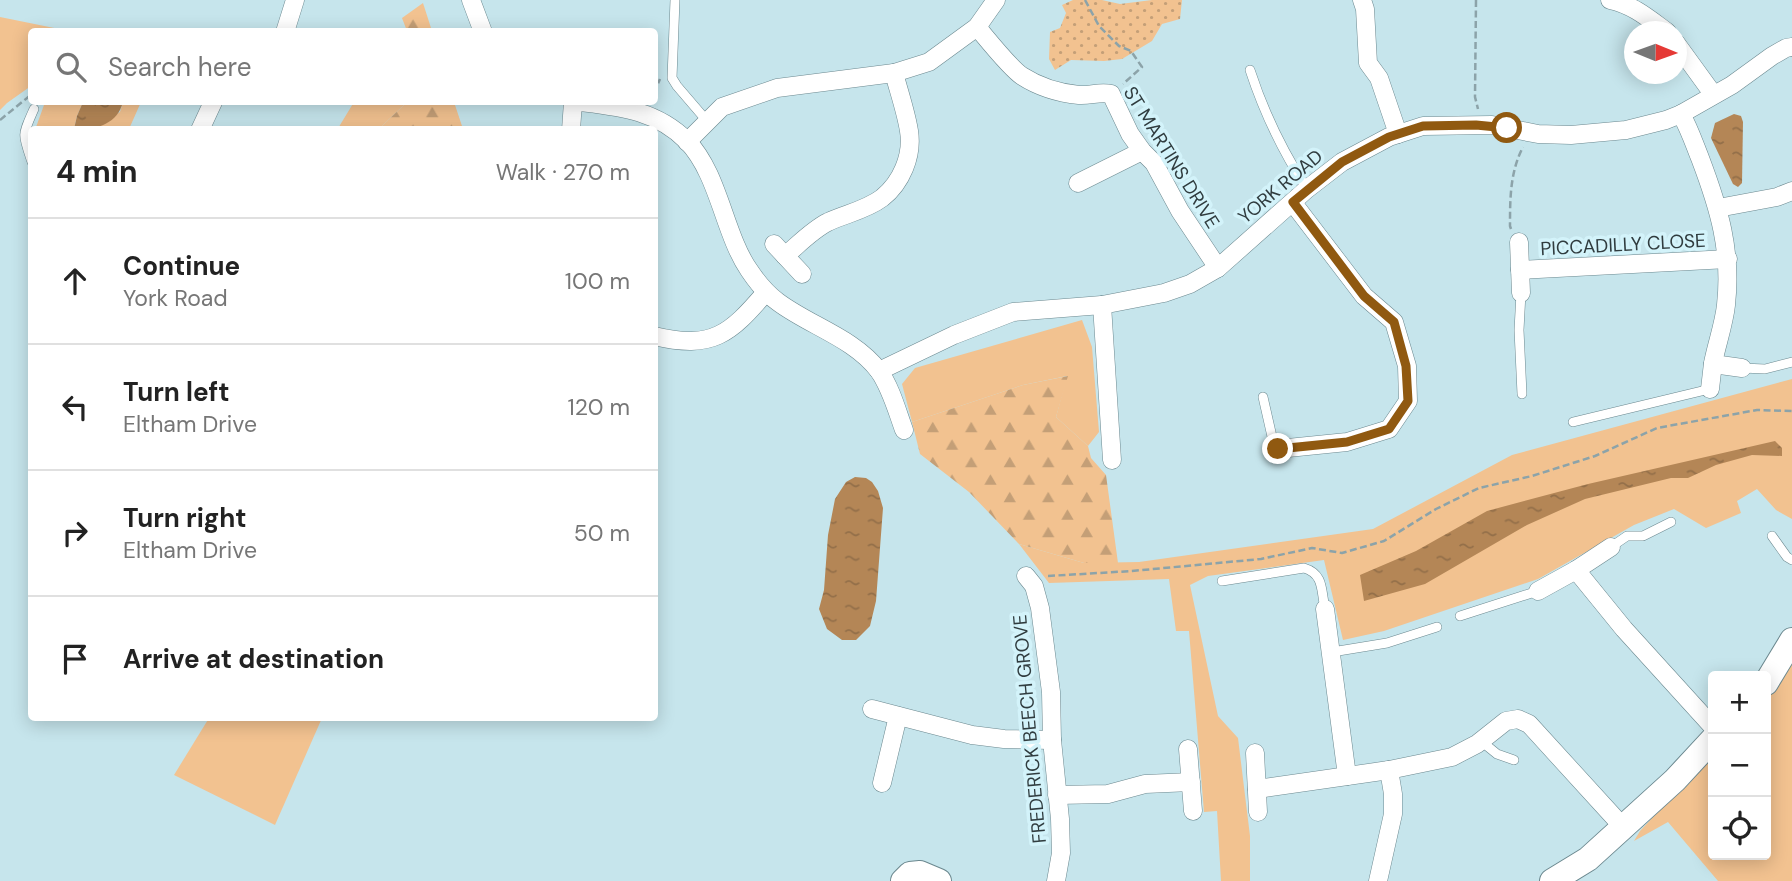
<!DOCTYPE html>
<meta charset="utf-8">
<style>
:root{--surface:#fff;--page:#f6f6f6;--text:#222;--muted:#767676;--line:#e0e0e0}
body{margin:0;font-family:"DM Sans",sans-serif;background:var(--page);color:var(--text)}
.controls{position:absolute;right:21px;bottom:21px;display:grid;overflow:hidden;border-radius:7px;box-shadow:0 4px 18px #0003}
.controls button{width:63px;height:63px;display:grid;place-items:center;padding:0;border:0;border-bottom:2px solid var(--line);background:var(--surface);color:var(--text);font:35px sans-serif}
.compass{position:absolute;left:1624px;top:21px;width:63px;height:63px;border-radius:50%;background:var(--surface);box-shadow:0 4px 18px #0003;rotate:91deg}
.stop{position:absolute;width:21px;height:21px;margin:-16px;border:5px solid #905910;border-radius:50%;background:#fff}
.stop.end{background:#905910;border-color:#fff;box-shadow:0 2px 7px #0008}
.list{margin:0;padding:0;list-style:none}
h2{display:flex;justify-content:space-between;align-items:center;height:91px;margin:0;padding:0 28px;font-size:30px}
h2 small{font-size:23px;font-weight:400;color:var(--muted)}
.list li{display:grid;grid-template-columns:46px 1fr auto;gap:21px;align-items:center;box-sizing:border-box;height:126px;padding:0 28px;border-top:2px solid var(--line)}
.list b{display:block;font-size:26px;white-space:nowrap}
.list p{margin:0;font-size:23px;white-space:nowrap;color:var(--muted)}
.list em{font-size:23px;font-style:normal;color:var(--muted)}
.icon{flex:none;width:38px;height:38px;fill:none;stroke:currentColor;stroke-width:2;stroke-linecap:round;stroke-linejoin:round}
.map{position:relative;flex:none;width:1792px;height:881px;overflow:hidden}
.search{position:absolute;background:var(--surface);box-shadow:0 4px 18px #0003;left:28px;top:28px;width:630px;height:77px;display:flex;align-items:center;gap:18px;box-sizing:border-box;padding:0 24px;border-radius:7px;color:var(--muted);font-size:26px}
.panel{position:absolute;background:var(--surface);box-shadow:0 4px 18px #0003;left:28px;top:126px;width:630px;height:595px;border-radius:7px}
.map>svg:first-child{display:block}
.green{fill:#f2c290}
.forest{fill:url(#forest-firs)}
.park{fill:url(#park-dots)}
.water{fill:url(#water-ripples)}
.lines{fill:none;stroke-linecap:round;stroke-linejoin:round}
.lane-casing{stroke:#6b888f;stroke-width:10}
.street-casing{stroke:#6b888f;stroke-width:19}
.secondary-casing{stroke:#6b888f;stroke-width:26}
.path{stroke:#8ca3a9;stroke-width:2.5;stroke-dasharray:7 3.5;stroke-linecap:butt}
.lane{stroke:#fff;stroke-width:9}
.street{stroke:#fff;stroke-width:18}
.secondary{stroke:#fff;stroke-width:24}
.route{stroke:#905910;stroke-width:9}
.labels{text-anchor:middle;stroke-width:7;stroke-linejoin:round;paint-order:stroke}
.street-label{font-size:19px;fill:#303c3f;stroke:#d3f3fa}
</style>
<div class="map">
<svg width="1792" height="881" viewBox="0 0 1792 881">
<defs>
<pattern id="forest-firs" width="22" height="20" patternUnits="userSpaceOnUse" patternTransform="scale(1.75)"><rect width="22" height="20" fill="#f2c290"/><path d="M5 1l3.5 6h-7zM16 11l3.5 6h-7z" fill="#c49f77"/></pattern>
<pattern id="park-dots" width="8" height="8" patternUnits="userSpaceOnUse" patternTransform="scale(1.75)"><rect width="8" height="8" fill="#f2c290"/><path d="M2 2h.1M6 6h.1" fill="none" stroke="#c49f77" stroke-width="1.8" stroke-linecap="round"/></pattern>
<pattern id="water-ripples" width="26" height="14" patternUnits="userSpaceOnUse" patternTransform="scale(1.75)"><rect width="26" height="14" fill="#b48656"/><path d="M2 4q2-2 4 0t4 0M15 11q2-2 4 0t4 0" fill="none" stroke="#936f49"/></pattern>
</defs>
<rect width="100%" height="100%" fill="#c6e5ec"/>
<!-- green -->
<g class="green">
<polygon points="0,17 69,31 32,32 31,86 7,103 0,110"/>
<polygon points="37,102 83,102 77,116 74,129 35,130 44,105"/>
<polygon points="123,102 141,102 129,129 92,130 120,112"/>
<polygon points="354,102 407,102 383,125 381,129 337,130"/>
<polygon points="1082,320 1092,347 1099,432 1088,446 1056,417 1067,376 1023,385 912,422 902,384 915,368"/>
<polygon points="1792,379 1792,519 1776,510 1757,489 1737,501 1741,513 1706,528 1674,509 1634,525 1538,579 1384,631 1343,640 1324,560 1208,576 1190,585 1218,716 1238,738 1250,836 1250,881 1221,881 1217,811 1204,812 1189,631 1176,631 1169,579 1049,583 1019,544 1084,563 1139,562 1373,529 1512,455"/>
<polygon points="1792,655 1792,881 1718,881 1668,822 1634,841 1640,831 1713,753 1713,855 1766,855 1766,692"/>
<polygon points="209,718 322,718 275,825 174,775"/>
</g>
<!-- forest -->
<g class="forest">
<polygon points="423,3 432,31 407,31 402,18"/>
<polygon points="407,102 454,102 463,129 381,129 383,125"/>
<polygon points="1068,376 1056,417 1088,446 1091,458 1106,475 1118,563 1084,563 1019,544 969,492 920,454 912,422 1023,385"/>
</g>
<!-- park -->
<polygon class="park" points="1073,0 1102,0 1120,4 1152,0 1182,0 1180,19 1162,24 1152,41 1122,59 1104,61 1071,60 1055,70 1049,59 1050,32 1060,28 1066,13 1062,5"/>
<!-- water -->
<g class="water">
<path d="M83,102H123C117,125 95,130 74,129L77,116Z"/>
<polygon points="1734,114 1741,116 1743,122 1742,183 1738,187 1733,184 1711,138 1715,123"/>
<polygon points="1775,441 1782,448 1782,456 1752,455 1716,465 1688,478 1671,478 1585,499 1527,525 1425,584 1364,601 1360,575 1416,551 1487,511 1588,484"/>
<polygon points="855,477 866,478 872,482 878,491 883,508 876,601 870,626 856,640 842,640 827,629 819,609 824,590 828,535 835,499 846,482"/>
</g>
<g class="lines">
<!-- lane casing -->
<g class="lane-casing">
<g id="lane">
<polyline points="675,0 672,78 677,86 707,121"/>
<path d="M1250,70C1264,113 1283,152 1307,189"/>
<path d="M32,162C22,133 22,136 34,109"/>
<polyline points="1521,293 1519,330 1522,394"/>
<polyline points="1742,368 1765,369 1792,362"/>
<polyline points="1263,397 1273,441 1278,449"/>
<polyline points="1573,422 1710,389"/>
<polyline points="1772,536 1787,557 1792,560"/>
<polyline points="1611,547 1627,536 1643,536 1671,522"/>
<path d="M1222,581L1304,568C1324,574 1321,590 1325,609"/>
<polyline points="1460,616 1538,591"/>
<polyline points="1332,652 1387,643 1437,627"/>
<polyline points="1481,741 1497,754 1514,760"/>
</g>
</g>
<!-- street casing -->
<g class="street-casing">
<g id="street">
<polyline points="471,0 483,32"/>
<polyline points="1362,0 1365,9 1368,63 1379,78 1398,134"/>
<path d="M1610,0C1633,5 1648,18 1667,32"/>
<path d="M977,27C988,40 1010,68 1022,76C1039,87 1059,93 1079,95C1090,96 1100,91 1111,94L1130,134L1142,151L1154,163L1180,211L1218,268"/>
<polyline points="285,32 295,0"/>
<polyline points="1676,43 1713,94"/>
<path d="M579,102C620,107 656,110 687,141C719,174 724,234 749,270C757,282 767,294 778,302C810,326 854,338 879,371C891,388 897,411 904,430"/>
<path d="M1681,114C1689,128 1694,143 1700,158C1719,208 1732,251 1726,305C1724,324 1717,343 1713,363C1712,371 1711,380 1710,389"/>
<polyline points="200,130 213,102"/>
<polyline points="571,130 573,102"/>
<polyline points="687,142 722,107 777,88 894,73 929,62 977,27 996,0"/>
<polyline points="1078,183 1142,151"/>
<polyline points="1718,208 1777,197 1792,191"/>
<polyline points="1519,242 1521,293"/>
<polyline points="774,244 802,274"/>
<path d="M785,256C799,244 812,230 828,222C845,214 866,210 882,198C901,183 913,156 909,131C906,112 899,92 894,73"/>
<polyline points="1520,270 1728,259"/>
<polyline points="1102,305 1112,460"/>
<path d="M654,336C713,350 730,334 766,292"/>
<polyline points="1713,364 1742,368"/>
<polyline points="879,371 954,335 1013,312 1102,305 1164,293 1190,284 1218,268 1307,189 1342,162 1389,137 1423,126 1492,125 1538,134 1571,135 1626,130 1666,120 1681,114 1732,85 1772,56 1786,48 1792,47"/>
<polyline points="1278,449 1347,442 1389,429 1408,401 1407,366 1394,322 1364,296 1293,203"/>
<polyline points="1576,570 1624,629 1713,727"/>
<polyline points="1026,576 1034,586 1040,608 1051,692 1052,740 1060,819 1061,853 1056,881"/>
<polyline points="1538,591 1576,570 1611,547"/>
<polyline points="1325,609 1347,776"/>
<polyline points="872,709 972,735 1004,739 1052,740"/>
<polyline points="1188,749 1193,811"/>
<polyline points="1255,753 1258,812"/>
<polyline points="882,783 898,716"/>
<polyline points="1257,789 1389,770 1452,757 1477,744 1506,721 1518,719 1529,724 1623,827"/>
<polyline points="1057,795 1108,794 1145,784 1191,782"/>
<polyline points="1378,881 1393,814 1393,794 1389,770"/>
</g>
</g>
<!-- secondary casing -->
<g class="secondary-casing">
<g id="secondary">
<polyline points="1766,683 1792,640"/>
<polyline points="903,881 910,874 920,873 939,881"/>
<polyline points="1552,881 1588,859 1675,780 1713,739"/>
</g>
</g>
<!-- path -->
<g class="path">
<polyline points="1085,0 1099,26 1119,46 1131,51 1142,67 1123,84"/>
<polyline points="1476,0 1475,97 1478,109"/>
<polyline points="654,93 660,79"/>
<polyline points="0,120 32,94"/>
<path d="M1511,229L1510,226C1510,199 1510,172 1523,147"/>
<polyline points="1048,576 1132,571 1261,559 1312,548 1342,553 1384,541 1436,509 1479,488 1532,476 1595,456 1657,428 1757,410 1792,411"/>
</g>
<!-- lane -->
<use href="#lane" class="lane"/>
<!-- street -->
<use href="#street" class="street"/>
<!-- secondary -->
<use href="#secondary" class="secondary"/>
</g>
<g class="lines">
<!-- route -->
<polyline class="route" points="1278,449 1347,442 1389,429 1408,401 1406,366 1394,322 1364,296 1293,202 1342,162 1389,137 1423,126 1476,125 1507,128"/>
</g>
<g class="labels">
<!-- street labels -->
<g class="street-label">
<text transform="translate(1172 157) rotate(58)" y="7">ST MARTINS DRIVE</text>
<text transform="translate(1280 186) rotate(-40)" y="7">YORK ROAD</text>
<text transform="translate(1623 244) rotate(-3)" y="7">PICCADILLY CLOSE</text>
<text transform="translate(1029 729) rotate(-95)" y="7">FREDERICK BEECH GROVE</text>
</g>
</g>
</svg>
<div class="controls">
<button>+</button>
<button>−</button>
<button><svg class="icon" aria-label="locate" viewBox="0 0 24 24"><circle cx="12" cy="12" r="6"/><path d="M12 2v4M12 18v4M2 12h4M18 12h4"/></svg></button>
</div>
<svg class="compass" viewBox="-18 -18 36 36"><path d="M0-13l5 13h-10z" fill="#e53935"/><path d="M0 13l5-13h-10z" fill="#767676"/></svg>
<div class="stop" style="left:1507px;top:128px"></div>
<div class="stop end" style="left:1278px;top:449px"></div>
<div class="search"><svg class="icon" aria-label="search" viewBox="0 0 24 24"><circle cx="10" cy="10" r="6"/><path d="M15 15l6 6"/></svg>Search here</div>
<section class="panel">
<h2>4 min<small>Walk · 270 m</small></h2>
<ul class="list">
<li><svg class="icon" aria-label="ahead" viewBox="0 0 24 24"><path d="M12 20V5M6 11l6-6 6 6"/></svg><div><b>Continue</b><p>York Road</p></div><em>100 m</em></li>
<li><svg class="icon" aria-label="left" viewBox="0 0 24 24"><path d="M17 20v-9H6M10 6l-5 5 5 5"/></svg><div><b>Turn left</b><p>Eltham Drive</p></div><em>120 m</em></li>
<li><svg class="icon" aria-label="right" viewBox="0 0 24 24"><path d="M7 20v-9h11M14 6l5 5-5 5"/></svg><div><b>Turn right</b><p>Eltham Drive</p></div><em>50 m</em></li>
<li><svg class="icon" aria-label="arrive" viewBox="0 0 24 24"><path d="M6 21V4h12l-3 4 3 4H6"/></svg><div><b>Arrive at destination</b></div></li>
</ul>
</section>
</div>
